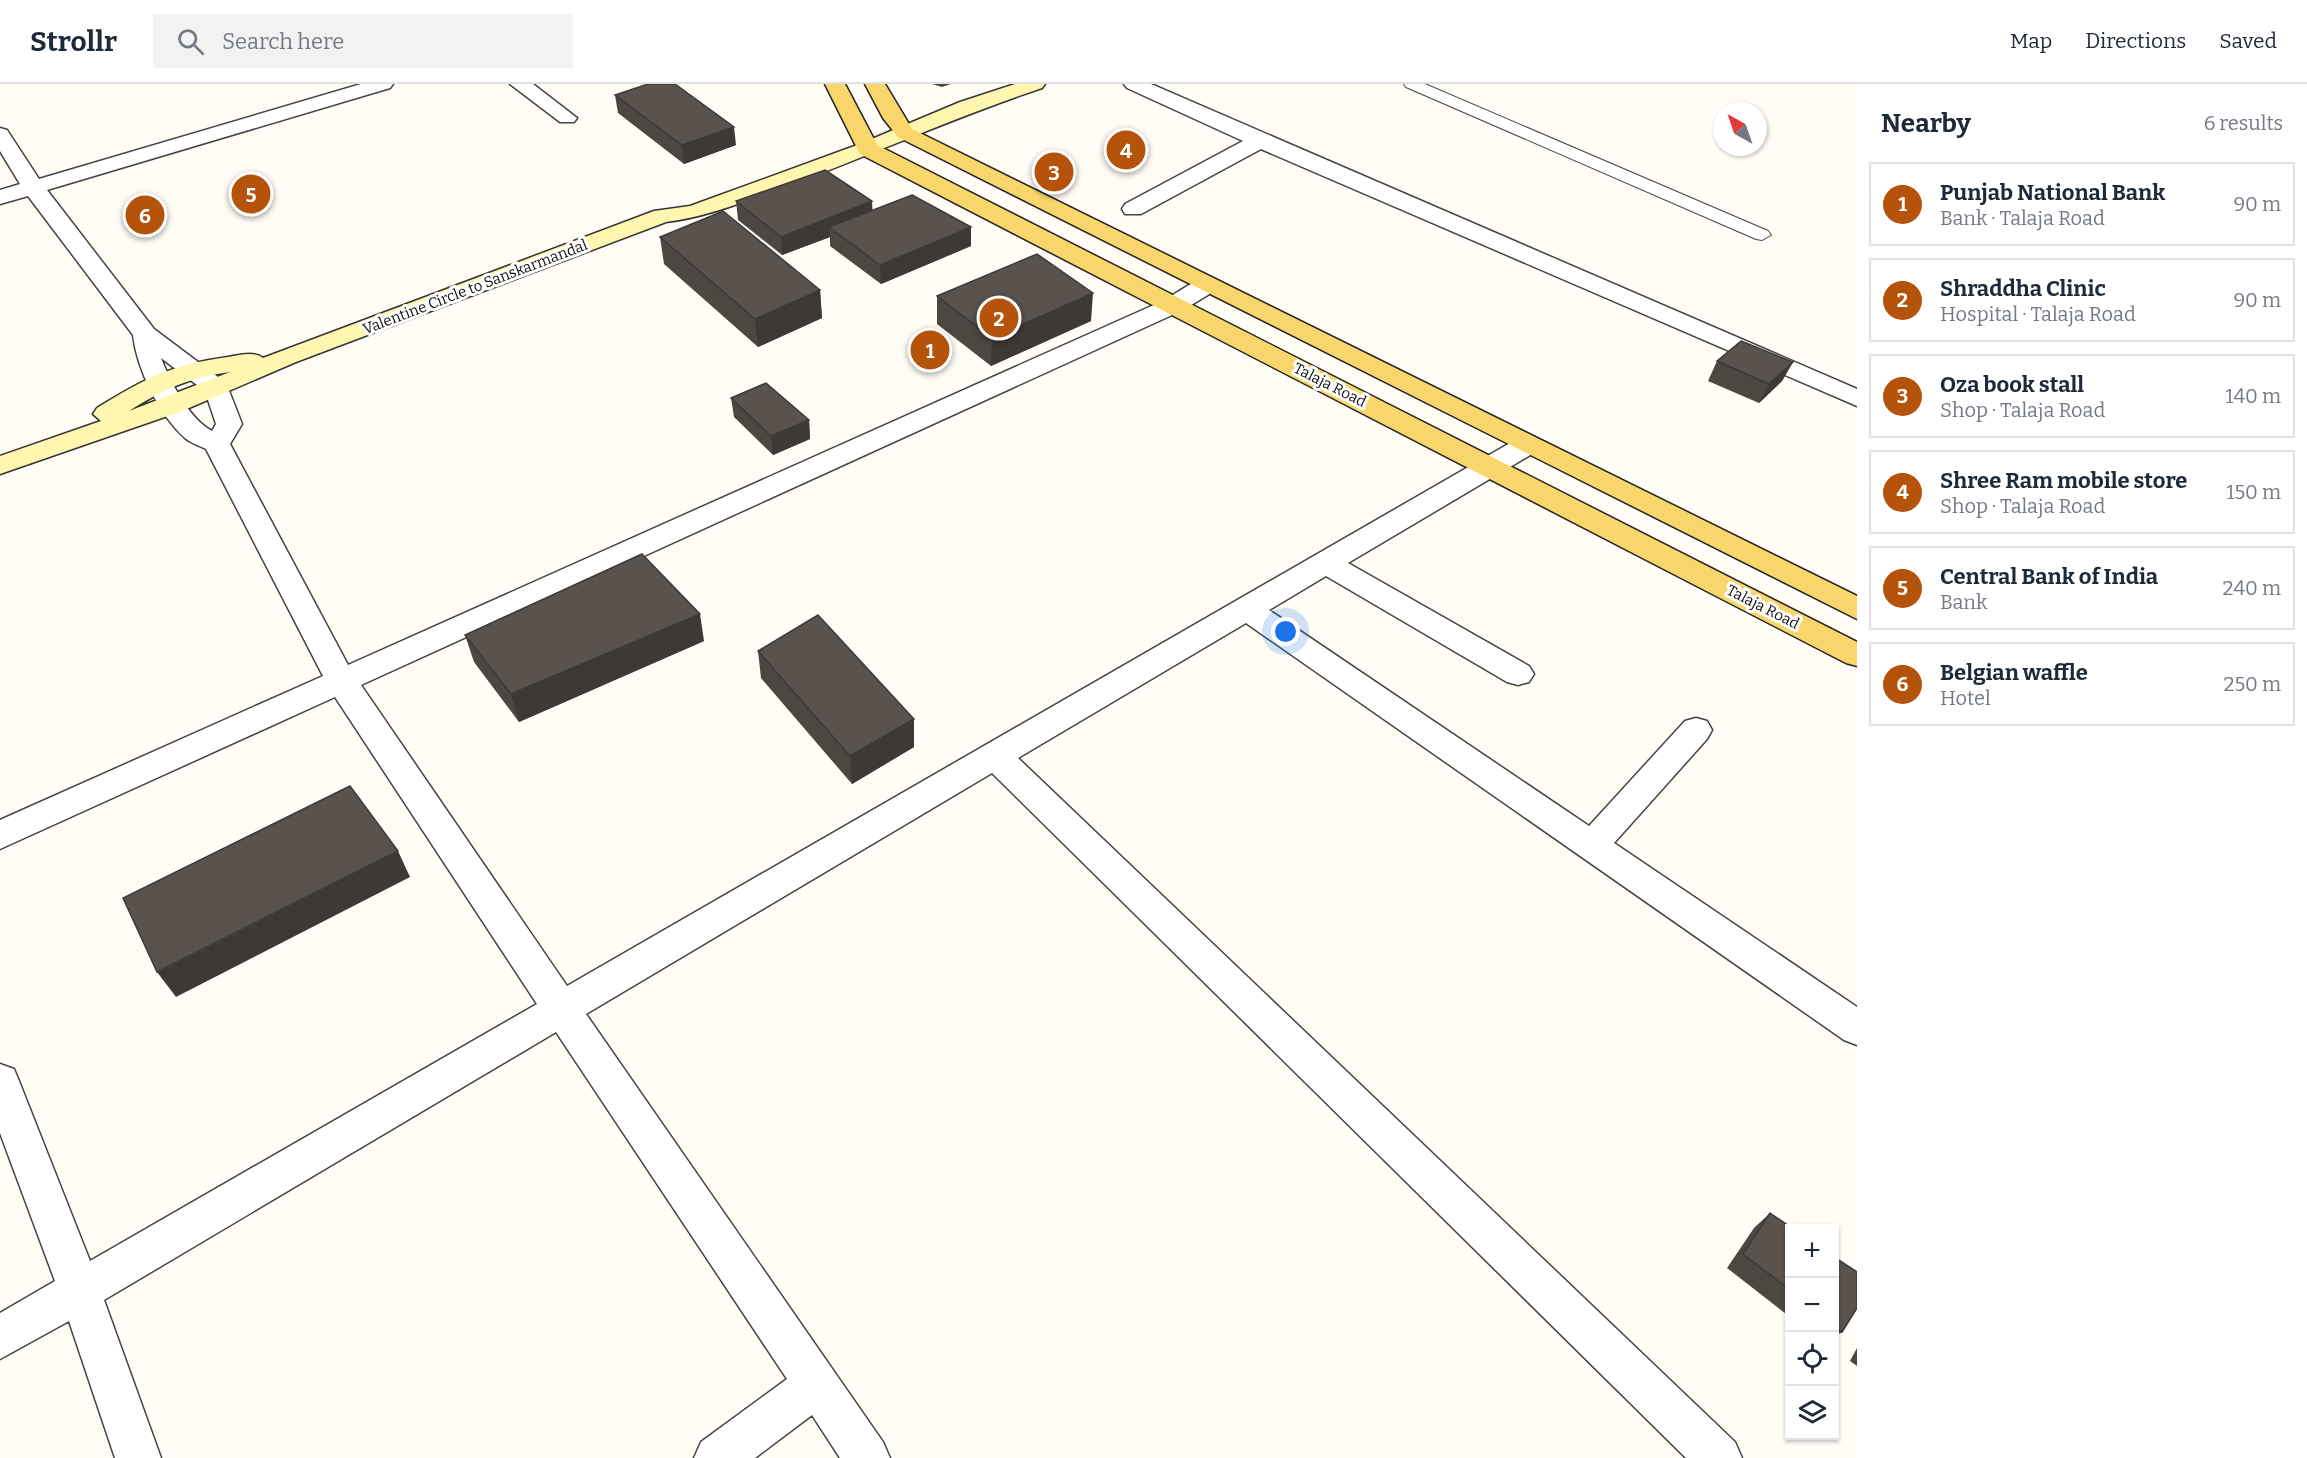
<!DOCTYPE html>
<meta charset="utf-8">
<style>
:root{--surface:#fff;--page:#f2f2f3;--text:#1f2937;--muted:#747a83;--line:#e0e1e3;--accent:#b45309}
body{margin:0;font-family:Bitter,serif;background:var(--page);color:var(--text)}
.controls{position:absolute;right:18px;bottom:18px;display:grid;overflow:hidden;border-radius:0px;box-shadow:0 2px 4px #0004}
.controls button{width:54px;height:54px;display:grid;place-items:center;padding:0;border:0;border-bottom:2px solid var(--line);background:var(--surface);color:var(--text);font:30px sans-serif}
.compass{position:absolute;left:1713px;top:18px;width:54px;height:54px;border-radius:50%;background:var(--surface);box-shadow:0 2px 4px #0004;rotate:320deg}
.you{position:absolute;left:1286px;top:548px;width:21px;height:21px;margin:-15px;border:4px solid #fff;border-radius:50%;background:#1a73e8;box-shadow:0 0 0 9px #1a73e833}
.badge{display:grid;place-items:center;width:39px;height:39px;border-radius:50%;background:var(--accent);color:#fff;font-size:20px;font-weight:700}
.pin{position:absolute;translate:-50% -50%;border:3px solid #fff;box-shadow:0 2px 6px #0006}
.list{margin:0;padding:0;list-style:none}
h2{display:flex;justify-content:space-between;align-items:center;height:78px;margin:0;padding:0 24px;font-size:26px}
h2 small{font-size:20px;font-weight:400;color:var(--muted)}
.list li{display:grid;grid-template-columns:39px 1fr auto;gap:18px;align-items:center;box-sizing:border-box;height:84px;margin:0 12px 12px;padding:0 12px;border:2px solid var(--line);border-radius:0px}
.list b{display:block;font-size:22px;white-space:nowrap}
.list p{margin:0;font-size:20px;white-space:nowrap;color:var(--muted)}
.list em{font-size:20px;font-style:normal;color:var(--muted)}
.icon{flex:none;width:33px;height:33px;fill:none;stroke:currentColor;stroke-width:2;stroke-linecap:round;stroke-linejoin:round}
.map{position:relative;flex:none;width:1857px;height:1374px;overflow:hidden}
header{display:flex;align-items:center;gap:36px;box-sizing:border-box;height:84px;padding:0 30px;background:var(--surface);border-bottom:2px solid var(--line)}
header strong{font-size:28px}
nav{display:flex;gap:33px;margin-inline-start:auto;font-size:21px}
.search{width:420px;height:54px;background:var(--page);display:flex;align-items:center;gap:15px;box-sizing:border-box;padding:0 21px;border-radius:0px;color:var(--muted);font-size:22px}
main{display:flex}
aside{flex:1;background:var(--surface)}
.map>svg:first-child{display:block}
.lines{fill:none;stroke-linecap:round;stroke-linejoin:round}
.lane-casing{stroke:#444;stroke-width:2}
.street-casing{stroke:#444;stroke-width:3}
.secondary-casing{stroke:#333;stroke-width:3}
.primary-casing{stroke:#222;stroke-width:3}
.lane{fill:#fff;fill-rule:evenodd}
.street{fill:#fff;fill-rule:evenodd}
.secondary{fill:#fff6b0;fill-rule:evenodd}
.primary{fill:#f9d66b;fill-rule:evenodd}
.wall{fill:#4d4742}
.shaded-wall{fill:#3f3936}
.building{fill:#5a524d;stroke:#3f3936;stroke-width:1.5}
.labels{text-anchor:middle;stroke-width:6;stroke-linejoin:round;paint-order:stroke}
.far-street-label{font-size:15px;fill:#111;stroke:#fff}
</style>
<header>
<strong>Strollr</strong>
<div class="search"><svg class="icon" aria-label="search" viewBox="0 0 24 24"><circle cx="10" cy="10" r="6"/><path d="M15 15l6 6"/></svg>Search here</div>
<nav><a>Map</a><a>Directions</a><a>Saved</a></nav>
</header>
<main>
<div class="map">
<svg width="1857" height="1374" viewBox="0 0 1857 1374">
<rect width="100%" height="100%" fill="#fffdf5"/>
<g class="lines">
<!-- lane casing -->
<g class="lane-casing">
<polygon id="lane" points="1404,0 1425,0 1768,147 1771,151 1762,156 1756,155 1406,3"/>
</g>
<!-- street casing -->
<g class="street-casing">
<g id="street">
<path d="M361,0H393L390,4L47,106L154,245L226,299L242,340L230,360L348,581L1165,216C1181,207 1198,191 1216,196L1220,201L1216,206L1183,226L361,601L567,902L1517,355L1527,353L1537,355L1540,361L1537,367L1348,479L1529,582L1534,590L1529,598L1518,601L1507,598L1326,492L1269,526L1589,742L1685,637L1696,634L1707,637L1712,646L1707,655L1614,759L1857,923V961L1844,956L1246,539L1018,674L1735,1358L1742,1374H1686L992,689L586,930L883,1358L890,1374H840L812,1331L755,1374H694L701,1358L787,1295L556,948L104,1216L161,1374H115L69,1237L0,1275V1229L55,1197L0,1049V980L14,985L19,997L90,1177L537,920L335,613L0,765V736L323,592L206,365C200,362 191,359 185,354C159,331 137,285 133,251L28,112L0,120V106L20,100L0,67V44L7,46L39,95ZM161,274L205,307L216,340L212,347C189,335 170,297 161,274Z"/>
<polygon points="510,0 533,0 577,34 574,38 560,38"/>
<polygon points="1124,0 1151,0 1857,305 1857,322 1261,65 1141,130 1125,130 1122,125 1125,120 1243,57 1127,4"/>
</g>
</g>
<!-- secondary casing -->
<g class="secondary-casing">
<path id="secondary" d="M1015,0H1045L1042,4C955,33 871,71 785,103C745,117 708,133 666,138L296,278L182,327L0,390V372L101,337L93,330L97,324C146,294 170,281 228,273C240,271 254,267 263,274L654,127L690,122L860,60L960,18ZM230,288L129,327C164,305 188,294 230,288Z"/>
</g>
<!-- primary casing -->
<g class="primary-casing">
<g id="primary">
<polygon points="825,0 845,0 877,61 1857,558 1857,582 1846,579 860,70"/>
<polygon points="865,0 885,0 912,45 1857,512 1857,535 898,53 883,34"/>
</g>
</g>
<!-- lane -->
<use href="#lane" class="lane"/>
<!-- street -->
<use href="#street" class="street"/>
<!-- secondary -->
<use href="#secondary" class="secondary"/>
<!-- primary -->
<use href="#primary" class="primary"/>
</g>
<!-- wall -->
<g class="wall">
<polygon points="932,0 951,0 942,3"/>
<polygon points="615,11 736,61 684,80 618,29"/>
<polygon points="736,117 872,117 872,127 971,162 881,200 830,162 830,153 782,171 738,136"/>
<polygon points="660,153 820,206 822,234 758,263 664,180"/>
<polygon points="937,212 1091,237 991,282 937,240"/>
<polygon points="1717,277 1793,278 1782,297 1759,319 1708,297"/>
<polygon points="731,314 809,336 810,355 773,371 734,333"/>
<polygon points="465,551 704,557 519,638 474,578"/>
<polygon points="758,567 914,635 914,663 852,700 761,594"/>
<polygon points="1770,1129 1790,1144 1790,1233 1727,1184 1754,1144"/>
<polygon points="1834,1173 1842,1248 1834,1254"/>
<polygon points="1857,1264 1857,1282 1850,1277"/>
</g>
<!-- shaded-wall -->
<g class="shaded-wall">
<polygon points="734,43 736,61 684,80 682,61"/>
<polygon points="872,117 873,136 829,143 830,153 782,171 781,153"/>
<polygon points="971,143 971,162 881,200 880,181"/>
<polygon points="820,206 822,234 758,263 755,235"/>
<polygon points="1093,209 1091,237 991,282 992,254"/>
<polygon points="1793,278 1782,297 1759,319 1769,300"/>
<polygon points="809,336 810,355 773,371 771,352"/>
<polygon points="700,530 704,557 519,638 511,610"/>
<polygon points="914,635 914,663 852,700 850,672"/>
<polygon points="398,767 410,793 176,913 157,888"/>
</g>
<!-- building -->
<g class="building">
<polygon points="648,0 675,0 734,43 682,61 615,11"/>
<polygon points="825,86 872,117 781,153 736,117"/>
<polygon points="912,111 971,143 880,181 829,143"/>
<polygon points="723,127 820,206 755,235 660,153"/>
<polygon points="1037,170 1093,209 992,254 937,212"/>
<polygon points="1741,257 1793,278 1769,300 1717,277"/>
<polygon points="766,299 809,336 771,352 731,314"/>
<polygon points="642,470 700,530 511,610 465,551"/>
<polygon points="818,531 914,635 850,672 758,567"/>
<polygon points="350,702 398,767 157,888 123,814"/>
<polygon points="1770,1129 1792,1144 1790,1144 1790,1206 1743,1170"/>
<polygon points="1834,1173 1857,1188 1857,1224 1842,1248 1834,1241"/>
</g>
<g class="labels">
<!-- far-street labels -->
<g class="far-street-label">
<text transform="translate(475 203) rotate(-21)" y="5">Valentine Circle to Sanskarmandal</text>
<text transform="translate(1330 301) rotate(27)" y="5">Talaja Road</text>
<text transform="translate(1763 523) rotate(27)" y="5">Talaja Road</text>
</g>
</g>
</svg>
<div class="controls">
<button>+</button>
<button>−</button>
<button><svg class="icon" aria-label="locate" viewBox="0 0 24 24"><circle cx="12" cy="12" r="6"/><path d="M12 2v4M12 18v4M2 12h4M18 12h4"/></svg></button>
<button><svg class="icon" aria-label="layers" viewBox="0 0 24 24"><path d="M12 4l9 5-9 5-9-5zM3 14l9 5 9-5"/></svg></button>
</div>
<svg class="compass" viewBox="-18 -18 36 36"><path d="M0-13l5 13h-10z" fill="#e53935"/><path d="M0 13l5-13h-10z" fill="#747a83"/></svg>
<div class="you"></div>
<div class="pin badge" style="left:930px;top:266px">1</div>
<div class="pin badge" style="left:999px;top:234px">2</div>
<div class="pin badge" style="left:1054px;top:88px">3</div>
<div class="pin badge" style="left:1126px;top:66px">4</div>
<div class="pin badge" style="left:251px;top:110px">5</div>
<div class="pin badge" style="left:145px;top:131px">6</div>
</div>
<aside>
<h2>Nearby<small>6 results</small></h2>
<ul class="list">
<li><span class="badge">1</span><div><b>Punjab National Bank</b><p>Bank · Talaja Road</p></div><em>90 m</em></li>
<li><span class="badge">2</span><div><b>Shraddha Clinic</b><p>Hospital · Talaja Road</p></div><em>90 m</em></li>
<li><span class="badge">3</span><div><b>Oza book stall</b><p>Shop · Talaja Road</p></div><em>140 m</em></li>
<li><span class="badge">4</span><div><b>Shree Ram mobile store</b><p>Shop · Talaja Road</p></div><em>150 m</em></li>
<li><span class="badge">5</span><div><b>Central Bank of India</b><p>Bank</p></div><em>240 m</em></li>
<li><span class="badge">6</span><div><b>Belgian waffle</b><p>Hotel</p></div><em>250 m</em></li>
</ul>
</aside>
</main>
